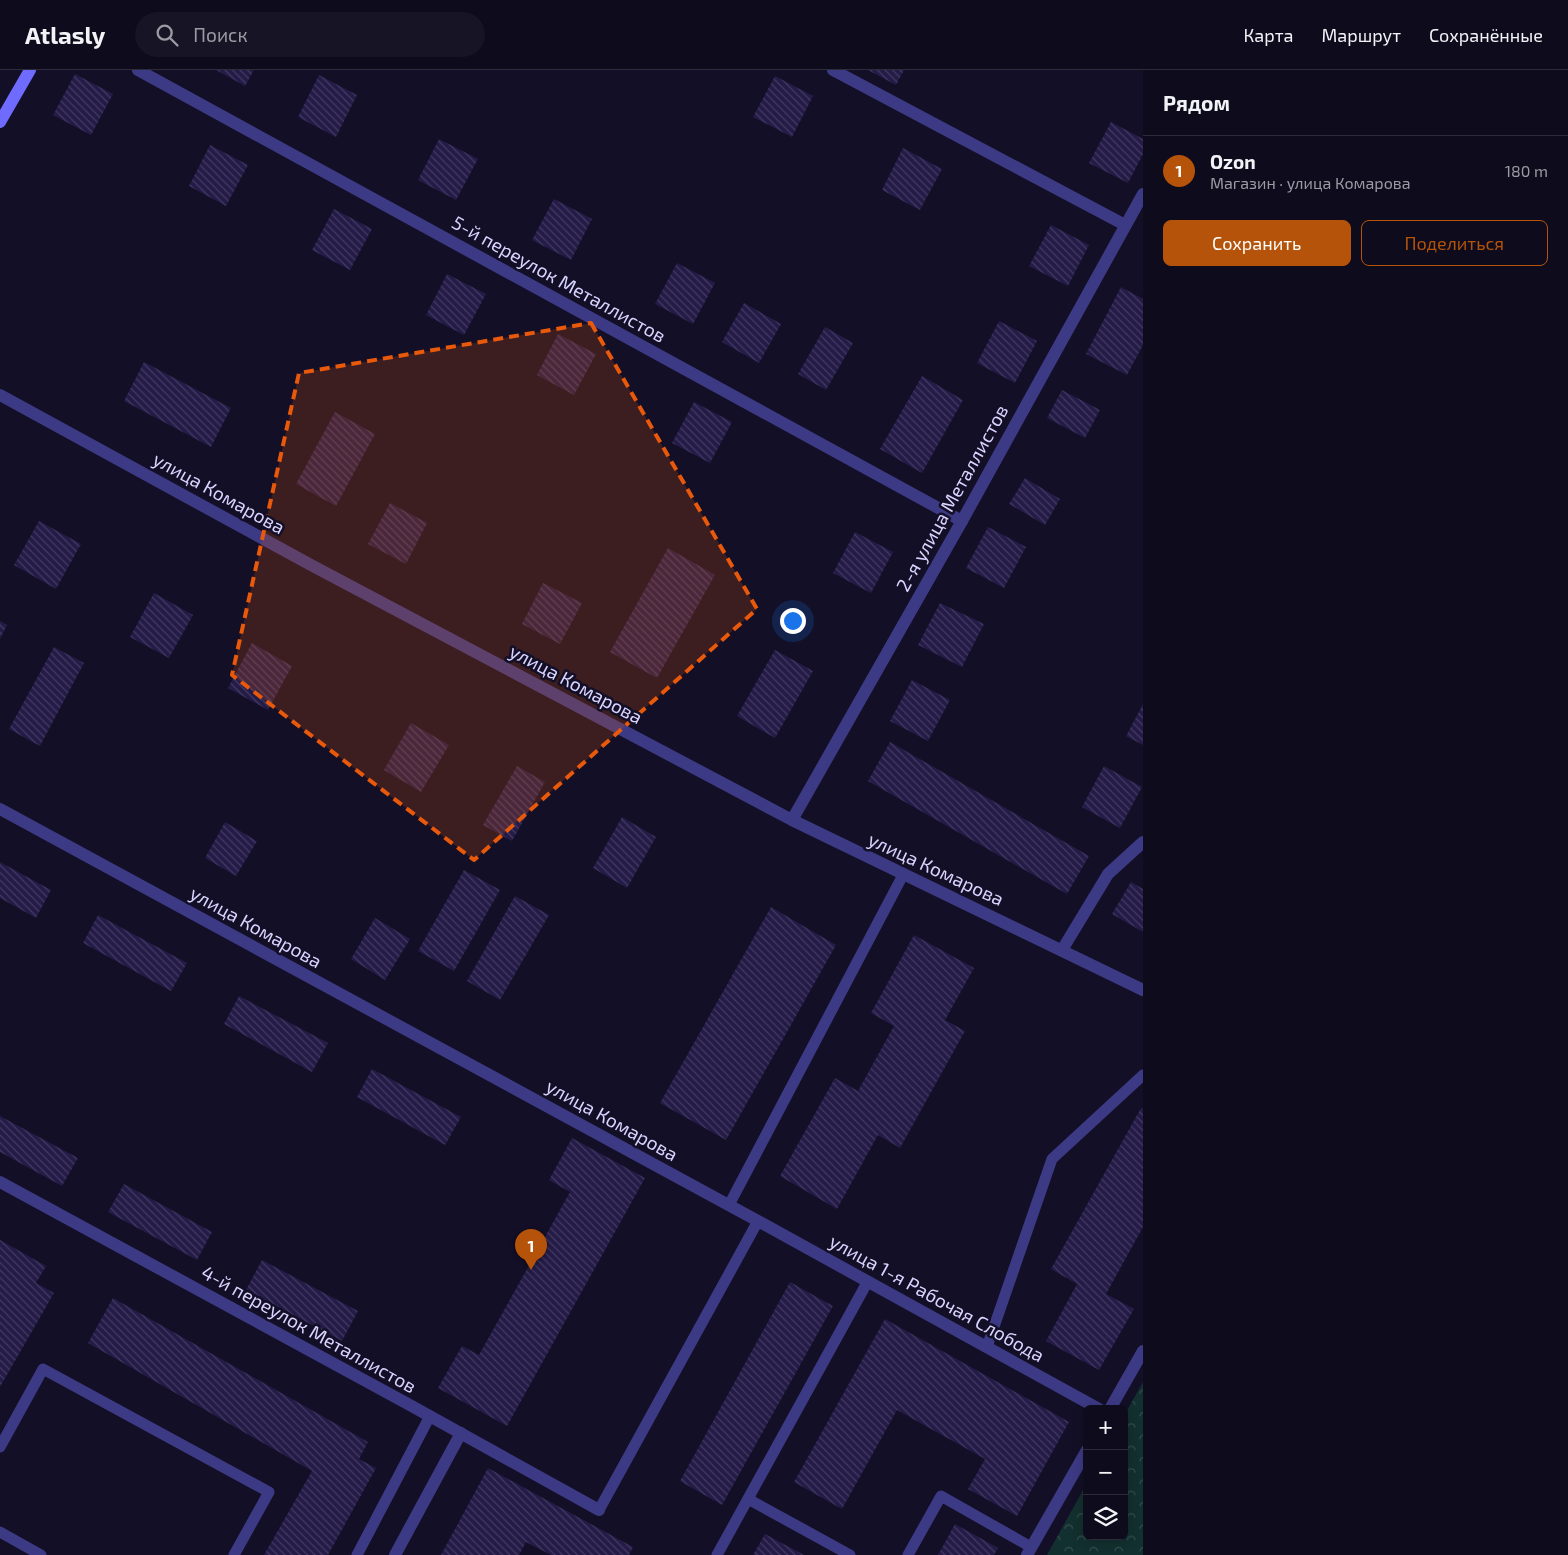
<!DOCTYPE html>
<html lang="ru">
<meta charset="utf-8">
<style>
:root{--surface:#0e0b1c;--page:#171425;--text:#f1f3f6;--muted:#9b9ba3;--line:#2e2b3b;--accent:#b45309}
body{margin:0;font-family:"Exo 2",sans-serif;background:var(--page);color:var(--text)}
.controls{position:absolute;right:15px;bottom:15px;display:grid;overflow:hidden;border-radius:8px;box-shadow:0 2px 12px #0003}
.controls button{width:45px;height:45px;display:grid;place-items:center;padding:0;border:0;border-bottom:1px solid var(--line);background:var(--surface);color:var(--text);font:25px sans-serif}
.you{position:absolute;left:792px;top:550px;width:18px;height:18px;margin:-12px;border:4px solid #fff;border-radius:50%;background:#1a73e8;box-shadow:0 0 0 8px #1a73e833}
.badge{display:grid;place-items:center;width:32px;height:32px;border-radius:50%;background:var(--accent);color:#fff;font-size:16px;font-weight:700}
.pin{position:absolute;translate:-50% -41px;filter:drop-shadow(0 1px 2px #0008)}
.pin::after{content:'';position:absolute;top:26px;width:18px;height:15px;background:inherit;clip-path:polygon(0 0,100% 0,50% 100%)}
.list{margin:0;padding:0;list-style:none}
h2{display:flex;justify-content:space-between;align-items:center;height:65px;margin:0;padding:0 20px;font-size:21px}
h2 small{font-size:16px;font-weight:400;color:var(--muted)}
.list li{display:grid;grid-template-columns:32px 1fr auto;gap:15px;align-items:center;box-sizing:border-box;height:70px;padding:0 20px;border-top:1px solid var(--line)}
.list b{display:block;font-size:19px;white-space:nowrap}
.list p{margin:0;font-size:16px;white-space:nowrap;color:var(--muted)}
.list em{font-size:16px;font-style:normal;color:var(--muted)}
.actions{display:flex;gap:10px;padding:15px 20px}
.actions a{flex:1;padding:11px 0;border:1px solid var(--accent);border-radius:8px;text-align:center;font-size:18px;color:var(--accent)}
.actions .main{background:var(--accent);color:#fff}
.icon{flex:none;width:28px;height:28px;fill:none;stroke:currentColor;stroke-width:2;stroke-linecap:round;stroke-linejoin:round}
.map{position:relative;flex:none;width:1143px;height:1485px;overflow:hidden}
header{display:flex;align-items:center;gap:30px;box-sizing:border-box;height:70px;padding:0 25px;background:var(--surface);border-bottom:1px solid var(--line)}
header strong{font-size:24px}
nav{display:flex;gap:28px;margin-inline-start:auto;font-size:18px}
.search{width:350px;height:45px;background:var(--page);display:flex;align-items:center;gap:12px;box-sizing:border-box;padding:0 18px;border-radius:28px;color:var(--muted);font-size:19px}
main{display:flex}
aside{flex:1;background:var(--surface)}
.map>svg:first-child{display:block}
.park{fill:url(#park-crowns)}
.building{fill:url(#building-back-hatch)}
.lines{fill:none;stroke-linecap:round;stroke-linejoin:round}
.lane{stroke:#3d3a85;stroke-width:11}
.street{stroke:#3d3a85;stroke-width:12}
.secondary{stroke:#6f6bff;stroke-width:12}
.marked{fill:#e8590c;fill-opacity:0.2;stroke:#e8590c;stroke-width:4;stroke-dasharray:10 6;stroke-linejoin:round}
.labels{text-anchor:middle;stroke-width:5;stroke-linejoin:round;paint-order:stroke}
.street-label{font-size:19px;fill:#d9d4ff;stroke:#130f26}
</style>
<header>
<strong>Atlasly</strong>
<div class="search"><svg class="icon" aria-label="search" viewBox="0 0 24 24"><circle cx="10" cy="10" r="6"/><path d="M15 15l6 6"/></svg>Поиск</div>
<nav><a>Карта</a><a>Маршрут</a><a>Сохранённые</a></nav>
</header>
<main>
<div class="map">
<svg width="1143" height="1485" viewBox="0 0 1143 1485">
<defs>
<pattern id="park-crowns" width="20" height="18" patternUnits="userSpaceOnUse" patternTransform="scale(1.25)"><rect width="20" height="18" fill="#12302f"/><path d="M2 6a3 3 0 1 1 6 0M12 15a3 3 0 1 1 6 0" fill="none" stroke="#344d4e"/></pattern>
<pattern id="building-back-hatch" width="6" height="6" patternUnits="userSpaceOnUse" patternTransform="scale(1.25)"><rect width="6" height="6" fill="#241b47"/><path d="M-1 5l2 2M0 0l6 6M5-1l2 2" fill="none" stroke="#433b63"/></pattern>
</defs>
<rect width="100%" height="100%" fill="#130f26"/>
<!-- park -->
<polygon class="park" points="1143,1312 1143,1485 1047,1485 1087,1413 1087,1466 1124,1466 1124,1346"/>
<!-- building -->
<g class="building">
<polygon points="216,0 254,0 245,16"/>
<polygon points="868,0 904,0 896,15"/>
<polygon points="75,4 113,24 91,65 53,45"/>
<polygon points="319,5 357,25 336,67 298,47"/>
<polygon points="775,6 813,26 792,67 753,47"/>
<polygon points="1111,52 1143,69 1143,84 1128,113 1089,93"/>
<polygon points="439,69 478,89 456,130 418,110"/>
<polygon points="210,75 248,95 226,136 189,116"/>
<polygon points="903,78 942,99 920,140 882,120"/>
<polygon points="554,129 592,149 571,190 532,170"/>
<polygon points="334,139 372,159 350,200 312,180"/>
<polygon points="1051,155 1089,175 1068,216 1029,196"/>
<polygon points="677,193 715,213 693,254 655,234"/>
<polygon points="447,204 486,224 464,265 426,245"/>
<polygon points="1121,217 1143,229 1143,275 1127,305 1086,284"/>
<polygon points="744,233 781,254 759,293 722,272"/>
<polygon points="999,251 1037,271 1015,313 977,293"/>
<polygon points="825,257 853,273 826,320 798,304"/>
<polygon points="558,264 596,284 574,325 537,305"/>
<polygon points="144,292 231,338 211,377 124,331"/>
<polygon points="922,306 963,330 922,403 880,379"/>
<polygon points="1062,320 1100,340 1085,368 1047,348"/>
<polygon points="694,332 732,352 710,393 672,373"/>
<polygon points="335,342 375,364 336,436 296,414"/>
<polygon points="1025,408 1060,429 1045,455 1009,434"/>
<polygon points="390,433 427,453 406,494 368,474"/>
<polygon points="39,451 81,474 56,519 14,495"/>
<polygon points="988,457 1026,477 1004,518 966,498"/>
<polygon points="855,462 893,482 871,523 833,503"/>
<polygon points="668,478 715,505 657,608 610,582"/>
<polygon points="543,513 582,533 560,574 522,554"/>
<polygon points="154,523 193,545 169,588 130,567"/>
<polygon points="940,533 984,554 962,597 918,575"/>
<polygon points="0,551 7,555 0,569"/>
<polygon points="252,573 292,596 268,640 228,618"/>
<polygon points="54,577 84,593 40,676 9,659"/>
<polygon points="775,580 813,601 775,668 737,646"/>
<polygon points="912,610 950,630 928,671 890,651"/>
<polygon points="1143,634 1143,675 1126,666"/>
<polygon points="411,653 449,675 421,722 384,700"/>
<polygon points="890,672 1089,786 1067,824 868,711"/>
<polygon points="517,696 545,712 512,771 483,755"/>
<polygon points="1104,696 1142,717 1120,758 1082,737"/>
<polygon points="622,747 656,767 627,818 593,798"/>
<polygon points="225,752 257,771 236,806 205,788"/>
<polygon points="0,792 51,820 36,848 0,828"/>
<polygon points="464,800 500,820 454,901 418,881"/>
<polygon points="1131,812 1143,819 1143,862 1112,844"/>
<polygon points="515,826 549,845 500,930 467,911"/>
<polygon points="771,837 836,875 726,1070 660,1033"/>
<polygon points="98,845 187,893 171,921 83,873"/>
<polygon points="375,848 410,869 385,910 351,889"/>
<polygon points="914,865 974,898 945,950 965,961 900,1078 878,1065 837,1139 780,1106 835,1008 858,1021 894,956 871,943"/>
<polygon points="239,926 328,973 312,1002 224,954"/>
<polygon points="372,999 461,1047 445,1075 357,1027"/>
<polygon points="1141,1038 1143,1039 1143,1157 1106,1224 1134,1239 1099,1300 1046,1271 1077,1214 1051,1199"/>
<polygon points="0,1046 78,1088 62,1116 0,1082"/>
<polygon points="572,1068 645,1108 507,1356 438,1318 462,1276 479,1285 570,1122 549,1110"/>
<polygon points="124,1114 212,1162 197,1190 108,1142"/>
<polygon points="0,1170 46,1196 36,1213 54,1223 0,1317"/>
<polygon points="262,1190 358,1241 342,1271 246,1220"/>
<polygon points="790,1212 833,1236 722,1435 680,1411"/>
<polygon points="113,1228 368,1372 359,1389 376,1398 328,1485 264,1485 312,1401 88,1273"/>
<polygon points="885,1249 1069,1352 1017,1446 968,1419 985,1389 897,1340 842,1439 794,1412"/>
<polygon points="488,1398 633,1477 629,1485 551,1485 526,1472 519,1485 441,1485"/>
<polygon points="955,1454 998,1478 994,1485 938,1485"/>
<polygon points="765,1464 804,1485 753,1485"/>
</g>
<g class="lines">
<!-- lane -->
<g class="lane">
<polyline points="729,1135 903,805"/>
<polyline points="987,1277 1052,1089 1143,1005"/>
<polyline points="0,1377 43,1299 269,1422 234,1485"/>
<polyline points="748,1429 850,1485"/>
<polyline points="599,1440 758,1151"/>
<polyline points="0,1462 41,1485"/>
<polyline points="357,1485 430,1346"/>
<polyline points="717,1485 868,1211"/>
<polyline points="908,1485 941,1426 1031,1477"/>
</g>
<!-- street -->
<g class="street">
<polyline points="138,0 962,451"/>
<polyline points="833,0 1125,155"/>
<polyline points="0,325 311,495 792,750 1143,920"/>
<polyline points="0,739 758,1151 1099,1339"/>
<polyline points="792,750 962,451 1143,124"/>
<polyline points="1062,880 1108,804 1143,772"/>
<polyline points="0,1112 408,1334 599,1440"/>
<polyline points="1110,1339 1143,1281"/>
<polyline points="395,1485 461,1363"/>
<polyline points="1027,1485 1087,1380"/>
</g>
<!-- secondary -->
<polyline class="secondary" points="0,52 30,0"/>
</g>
<!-- marked area -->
<path class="marked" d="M591,253L757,539L474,790L232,605L299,303Z"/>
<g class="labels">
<!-- street labels -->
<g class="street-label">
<text transform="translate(559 209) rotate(29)" y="7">5-й переулок Металлистов</text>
<text transform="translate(219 423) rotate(29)" y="7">улица Комарова</text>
<text transform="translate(952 428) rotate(-61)" y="7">2-я улица Металлистов</text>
<text transform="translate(576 614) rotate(28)" y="7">улица Комарова</text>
<text transform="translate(936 799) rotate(25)" y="7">улица Комарова</text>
<text transform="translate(256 857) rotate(29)" y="7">улица Комарова</text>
<text transform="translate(612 1050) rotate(29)" y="7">улица Комарова</text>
<text transform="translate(937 1228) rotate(29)" y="7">улица 1-я Рабочая Слобода</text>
<text transform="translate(309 1259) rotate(29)" y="7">4-й переулок Металлистов</text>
</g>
</g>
</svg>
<div class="controls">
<button>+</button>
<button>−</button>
<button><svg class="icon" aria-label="layers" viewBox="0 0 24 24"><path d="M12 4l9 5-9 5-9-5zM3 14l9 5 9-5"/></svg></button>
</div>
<div class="you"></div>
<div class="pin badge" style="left:531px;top:1200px">1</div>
</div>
<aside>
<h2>Рядом<small></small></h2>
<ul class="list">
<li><span class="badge">1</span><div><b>Ozon</b><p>Магазин · улица Комарова</p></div><em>180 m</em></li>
</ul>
<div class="actions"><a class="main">Сохранить</a><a>Поделиться</a></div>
</aside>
</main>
